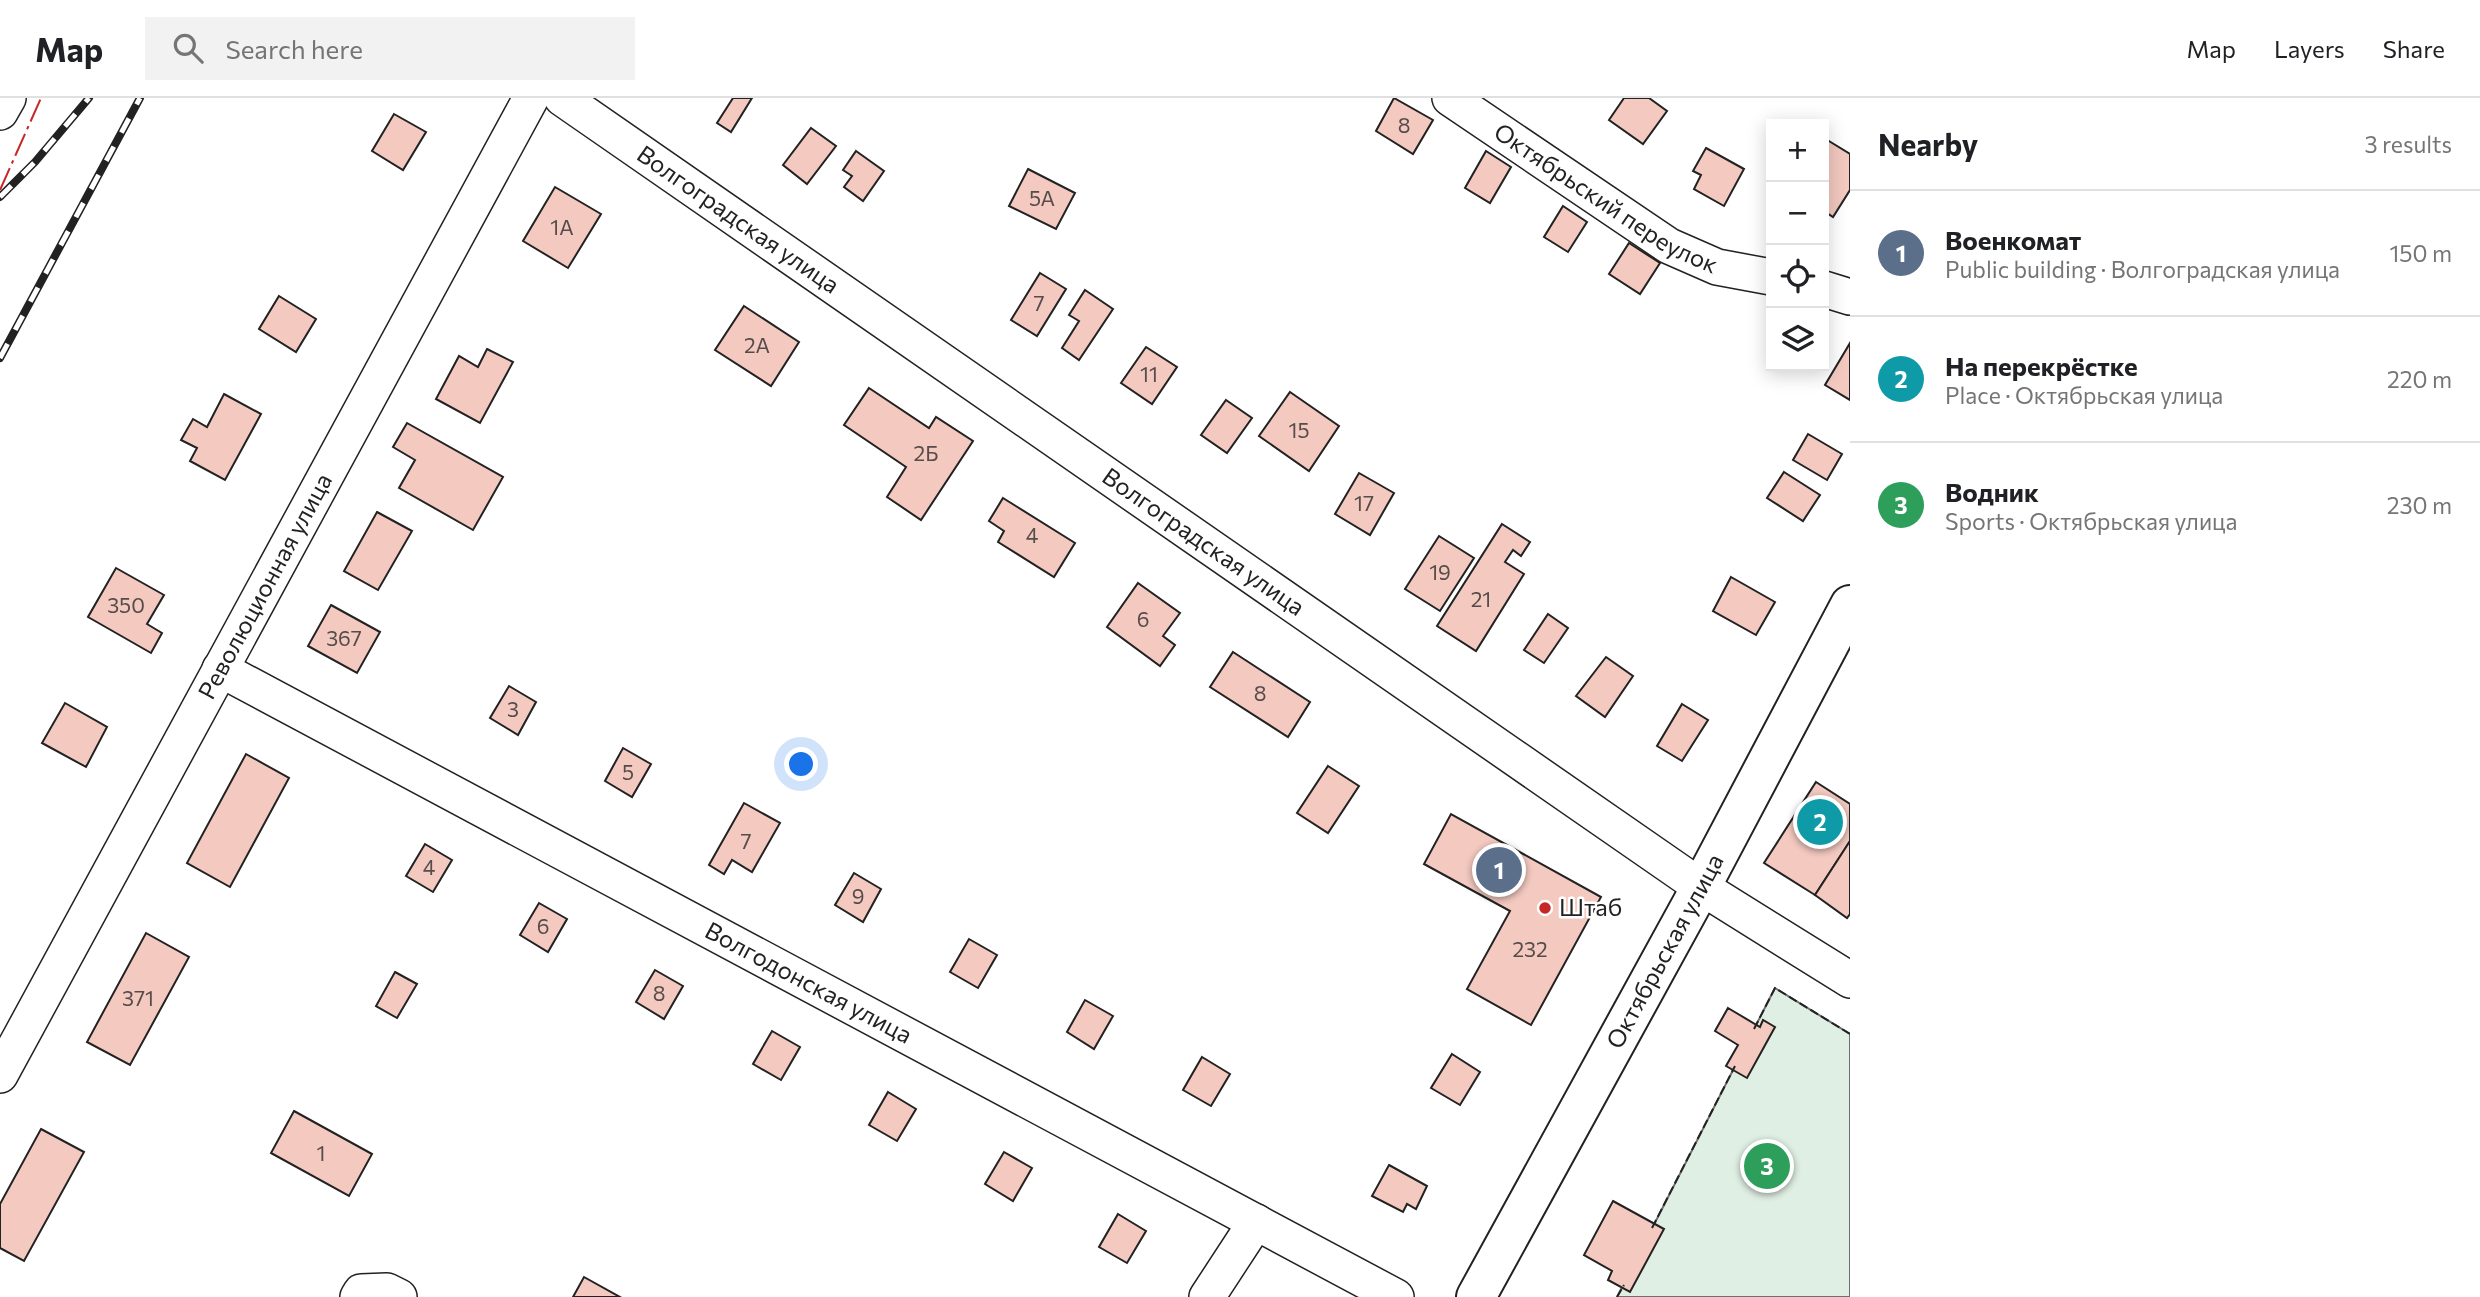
<!DOCTYPE html>
<meta charset="utf-8">
<style>
:root{--surface:#fff;--page:#f2f2f2;--text:#202124;--muted:#757577;--line:#e0e0e0;--accent:#7c3aed}
body{margin:0;font-family:Commissioner,sans-serif;background:var(--page);color:var(--text)}
.controls{position:absolute;right:21px;top:21px;display:grid;overflow:hidden;border-radius:0px;box-shadow:0 4px 18px #0003}
.controls button{width:63px;height:63px;display:grid;place-items:center;padding:0;border:0;border-bottom:2px solid var(--line);background:var(--surface);color:var(--text);font:35px sans-serif}
.you{position:absolute;left:802px;top:667px;width:24px;height:24px;margin:-18px;border:5px solid #fff;border-radius:50%;background:#1a73e8;box-shadow:0 0 0 10px #1a73e833}
.badge{display:grid;place-items:center;width:46px;height:46px;border-radius:50%;background:var(--accent);color:#fff;font-size:23px;font-weight:700}
.pin{position:absolute;translate:-50% -50%;border:4px solid #fff;box-shadow:0 2px 7px #0006}
.list{margin:0;padding:0;list-style:none}
h2{display:flex;justify-content:space-between;align-items:center;height:91px;margin:0;padding:0 28px;font-size:30px}
h2 small{font-size:23px;font-weight:400;color:var(--muted)}
.list li{display:grid;grid-template-columns:46px 1fr auto;gap:21px;align-items:center;box-sizing:border-box;height:126px;padding:0 28px;border-top:2px solid var(--line)}
.list b{display:block;font-size:26px;white-space:nowrap}
.list p{margin:0;font-size:23px;white-space:nowrap;color:var(--muted)}
.list em{font-size:23px;font-style:normal;color:var(--muted)}
.icon{flex:none;width:38px;height:38px;fill:none;stroke:currentColor;stroke-width:2;stroke-linecap:round;stroke-linejoin:round}
.map{position:relative;flex:none;width:1850px;height:1199px;overflow:hidden}
header{display:flex;align-items:center;gap:42px;box-sizing:border-box;height:98px;padding:0 35px;background:var(--surface);border-bottom:2px solid var(--line)}
header strong{font-size:33px}
nav{display:flex;gap:38px;margin-inline-start:auto;font-size:24px}
.search{width:490px;height:63px;background:var(--page);display:flex;align-items:center;gap:18px;box-sizing:border-box;padding:0 24px;border-radius:0px;color:var(--muted);font-size:26px}
main{display:flex}
aside{flex:1;background:var(--surface)}
.map>svg:first-child{display:block}
.green{fill:#e0efe3;stroke:#6f6f6f;stroke-width:2}
.building{fill:#f3c9c0;stroke:#222;stroke-width:2}
.lines{fill:none;stroke-linecap:round;stroke-linejoin:round}
.minor-casing{stroke:#222;stroke-width:38}
.major-casing{stroke:#222;stroke-width:42}
.minor{stroke:#fff;stroke-width:35}
.major{stroke:#fff;stroke-width:38}
.rail-casing{stroke:#222;stroke-width:8}
.rail{stroke:#fff;stroke-width:5;stroke-dasharray:16;stroke-linecap:butt}
.fence{stroke:#222;stroke-width:2;stroke-dasharray:9 3.5;stroke-linecap:butt}
.power{stroke:#c62828;stroke-width:2;stroke-dasharray:24 5 3.5 5;stroke-linecap:butt}
.poi-dot{fill:#c62828;stroke:#fff;stroke-width:2.5}
.labels{text-anchor:middle;stroke-width:5;stroke-linejoin:round;paint-order:stroke}
.number-label{font-size:21px;fill:#564c4a}
.street-label{font-size:24px;fill:#222;stroke:#fff}
.poi-label{font-size:24px;fill:#222;stroke:#fff;text-anchor:start}
</style>
<header>
<strong>Map</strong>
<div class="search"><svg class="icon" aria-label="search" viewBox="0 0 24 24"><circle cx="10" cy="10" r="6"/><path d="M15 15l6 6"/></svg>Search here</div>
<nav><a>Map</a><a>Layers</a><a>Share</a></nav>
</header>
<main>
<div class="map">
<svg width="1850" height="1199" viewBox="0 0 1850 1199">
<rect width="100%" height="100%" fill="#fff"/>
<!-- green -->
<polygon class="green" points="1775,890 1850,936 1850,1199 1617,1199"/>
<!-- building -->
<g class="building">
<polygon points="733,0 752,0 731,34 717,25"/>
<polygon points="1394,0 1433,22 1413,56 1376,33"/>
<polygon points="1624,0 1649,0 1667,13 1643,46 1609,22"/>
<polygon points="394,16 426,34 403,72 372,53"/>
<polygon points="811,30 836,48 807,86 783,67"/>
<polygon points="1824,40 1850,56 1850,92 1833,119 1824,113"/>
<polygon points="1706,50 1744,71 1724,108 1694,91 1701,77 1693,73"/>
<polygon points="856,53 884,73 863,103 844,89 852,78 843,72"/>
<polygon points="1486,53 1511,69 1490,105 1465,90"/>
<polygon points="1028,71 1075,95 1056,131 1009,108"/>
<polygon points="555,89 601,116 568,170 523,143"/>
<polygon points="1563,108 1587,124 1568,154 1544,139"/>
<polygon points="1629,145 1660,165 1640,196 1609,176"/>
<polygon points="1040,175 1066,191 1037,238 1011,222"/>
<polygon points="1085,192 1113,211 1079,262 1062,250 1079,223 1069,217"/>
<polygon points="279,198 316,221 296,254 259,231"/>
<polygon points="744,208 799,244 771,288 715,252"/>
<polygon points="1850,245 1850,302 1825,287"/>
<polygon points="1146,249 1177,269 1152,306 1121,285"/>
<polygon points="487,251 513,264 480,325 436,301 459,258 478,269"/>
<polygon points="869,290 929,330 936,319 973,343 921,422 887,399 906,369 844,327"/>
<polygon points="1290,294 1339,328 1309,373 1259,338"/>
<polygon points="224,296 261,316 225,382 190,363 197,350 181,342 193,321 207,329"/>
<polygon points="1226,302 1252,320 1227,355 1201,337"/>
<polygon points="407,325 503,379 473,432 399,390 415,362 393,349"/>
<polygon points="1808,336 1842,356 1827,382 1793,362"/>
<polygon points="1784,374 1820,397 1803,423 1767,400"/>
<polygon points="1359,375 1394,395 1370,437 1335,416"/>
<polygon points="1003,400 1075,445 1054,479 998,444 1004,433 989,423"/>
<polygon points="377,414 412,433 378,492 344,473"/>
<polygon points="1502,426 1530,444 1521,458 1513,452 1505,464 1524,476 1476,553 1437,528"/>
<polygon points="1439,438 1474,460 1440,513 1405,491"/>
<polygon points="116,470 164,497 147,526 162,535 151,555 88,519"/>
<polygon points="1731,479 1775,504 1756,537 1713,513"/>
<polygon points="1138,485 1180,515 1163,538 1175,547 1160,568 1107,529"/>
<polygon points="331,507 380,534 357,575 308,548"/>
<polygon points="1548,516 1568,530 1544,565 1524,552"/>
<polygon points="1233,554 1310,604 1288,639 1210,589"/>
<polygon points="1606,559 1633,578 1605,619 1576,598"/>
<polygon points="509,588 536,604 518,637 490,620"/>
<polygon points="65,605 107,629 86,669 42,645"/>
<polygon points="1682,606 1708,622 1682,663 1657,648"/>
<polygon points="623,650 651,666 632,699 605,683"/>
<polygon points="246,656 289,680 230,789 187,765"/>
<polygon points="1328,668 1359,688 1328,735 1297,715"/>
<polygon points="1816,684 1850,706 1850,743 1815,797 1764,765"/>
<polygon points="744,705 780,725 752,774 732,762 724,776 709,767"/>
<polygon points="1451,716 1601,799 1531,927 1467,891 1510,813 1424,766"/>
<polygon points="1850,743 1850,816 1847,820 1815,797"/>
<polygon points="425,746 452,762 433,794 406,778"/>
<polygon points="854,775 881,791 863,824 835,807"/>
<polygon points="539,805 567,821 548,854 520,837"/>
<polygon points="146,835 189,859 130,967 87,944"/>
<polygon points="969,841 997,857 978,890 950,874"/>
<polygon points="655,872 683,888 664,921 636,904"/>
<polygon points="395,874 417,886 397,920 376,908"/>
<polygon points="1085,902 1113,918 1094,951 1067,934"/>
<polygon points="1728,910 1760,929 1763,922 1775,929 1747,980 1726,968 1738,947 1715,933"/>
<polygon points="772,933 800,949 781,982 753,966"/>
<polygon points="1452,956 1480,974 1460,1007 1431,990"/>
<polygon points="1202,959 1230,976 1211,1008 1183,992"/>
<polygon points="888,994 916,1011 897,1043 869,1027"/>
<polygon points="294,1013 372,1056 349,1098 271,1055"/>
<polygon points="41,1031 84,1054 24,1163 0,1150 0,1106"/>
<polygon points="1004,1054 1032,1070 1013,1103 985,1086"/>
<polygon points="1389,1067 1427,1088 1416,1111 1407,1106 1403,1114 1372,1098"/>
<polygon points="1613,1103 1664,1131 1630,1194 1608,1182 1612,1173 1584,1157"/>
<polygon points="1118,1116 1146,1133 1127,1165 1099,1149"/>
<polygon points="584,1179 620,1199 573,1199"/>
</g>
<g class="lines">
<!-- minor casing -->
<g class="minor-casing">
<g id="minor">
<path id="s1" d="M562,0L1701,789L1850,882"/>
<path id="s2" d="M1450,0L1669,148L1717,169L1771,179"/>
<polyline points="0,14 8,0"/>
<polyline points="1824,191 1850,199"/>
<path id="s3" d="M220,571L1396,1199"/>
<path id="s4" d="M0,977L531,0"/>
<polyline points="358,1199 361,1194 387,1193 399,1199"/>
<polyline points="1207,1199 1256,1124"/>
</g>
</g>
<!-- major casing -->
<g class="major-casing">
<g id="major">
<path id="s5" d="M1476,1199L1701,789L1850,507"/>
</g>
</g>
<!-- minor -->
<use href="#minor" class="minor"/>
<!-- major -->
<use href="#major" class="major"/>
<!-- rail casing -->
<g class="rail-casing">
<g id="rail">
<polyline points="0,99 35,64 89,0"/>
<polyline points="0,260 140,0"/>
</g>
</g>
<!-- rail -->
<use href="#rail" class="rail"/>
<!-- fence -->
<g class="fence">
<polyline points="1754,931 1775,890 1850,936"/>
<polyline points="1652,1130 1735,968"/>
<polyline points="1617,1199 1624,1187"/>
</g>
<!-- power -->
<polyline class="power" points="0,92 41,0"/>
</g>
<!-- markers -->
<circle class="poi-dot" cx="1545" cy="810" r="7"/>
<g class="labels">
<!-- number labels -->
<g class="number-label">
<text x="1404" y="35">8</text>
<text x="1042" y="108">5А</text>
<text x="562" y="137">1А</text>
<text x="1039" y="213">7</text>
<text x="757" y="255">2А</text>
<text x="1149" y="284">11</text>
<text x="1299" y="340">15</text>
<text x="926" y="363">2Б</text>
<text x="1364" y="413">17</text>
<text x="1032" y="445">4</text>
<text x="1440" y="482">19</text>
<text x="1481" y="509">21</text>
<text x="126" y="515">350</text>
<text x="1143" y="529">6</text>
<text x="344" y="548">367</text>
<text x="1260" y="603">8</text>
<text x="513" y="619">3</text>
<text x="628" y="682">5</text>
<text x="746" y="751">7</text>
<text x="429" y="777">4</text>
<text x="858" y="806">9</text>
<text x="543" y="836">6</text>
<text x="1530" y="859">232</text>
<text x="659" y="903">8</text>
<text x="138" y="908">371</text>
<text x="321" y="1063">1</text>
</g>
<!-- street labels -->
<g class="street-label">
<text dy="8" stroke="none"><textPath href="#s2" startOffset="186">Октябрьский переулок</textPath></text>
<text dy="8" stroke="none"><textPath href="#s1" startOffset="214">Волгоградская улица</textPath></text>
<text dy="8" stroke="none"><textPath href="#s1" startOffset="780">Волгоградская улица</textPath></text>
<text dy="8" stroke="none"><textPath href="#s4" startOffset="556">Революционная улица</textPath></text>
<text dy="8" stroke="none"><textPath href="#s5" startOffset="394">Октябрьская улица</textPath></text>
<text dy="8" stroke="none"><textPath href="#s3" startOffset="667">Волгодонская улица</textPath></text>
</g>
<!-- poi labels -->
<g class="poi-label">
<text x="1559" y="818">Штаб</text>
</g>
</g>
</svg>
<div class="controls">
<button>+</button>
<button>−</button>
<button><svg class="icon" aria-label="locate" viewBox="0 0 24 24"><circle cx="12" cy="12" r="6"/><path d="M12 2v4M12 18v4M2 12h4M18 12h4"/></svg></button>
<button><svg class="icon" aria-label="layers" viewBox="0 0 24 24"><path d="M12 4l9 5-9 5-9-5zM3 14l9 5 9-5"/></svg></button>
</div>
<div class="you"></div>
<div class="pin badge" style="left:1499px;top:772px;background:#5c6f8a">1</div>
<div class="pin badge" style="left:1820px;top:724px;background:#0f9aa8">2</div>
<div class="pin badge" style="left:1767px;top:1068px;background:#2e9e5b">3</div>
</div>
<aside>
<h2>Nearby<small>3 results</small></h2>
<ul class="list">
<li><span class="badge" style="background:#5c6f8a">1</span><div><b>Военкомат</b><p>Public building · Волгоградская улица</p></div><em>150 m</em></li>
<li><span class="badge" style="background:#0f9aa8">2</span><div><b>На перекрёстке</b><p>Place · Октябрьская улица</p></div><em>220 m</em></li>
<li><span class="badge" style="background:#2e9e5b">3</span><div><b>Водник</b><p>Sports · Октябрьская улица</p></div><em>230 m</em></li>
</ul>
</aside>
</main>
